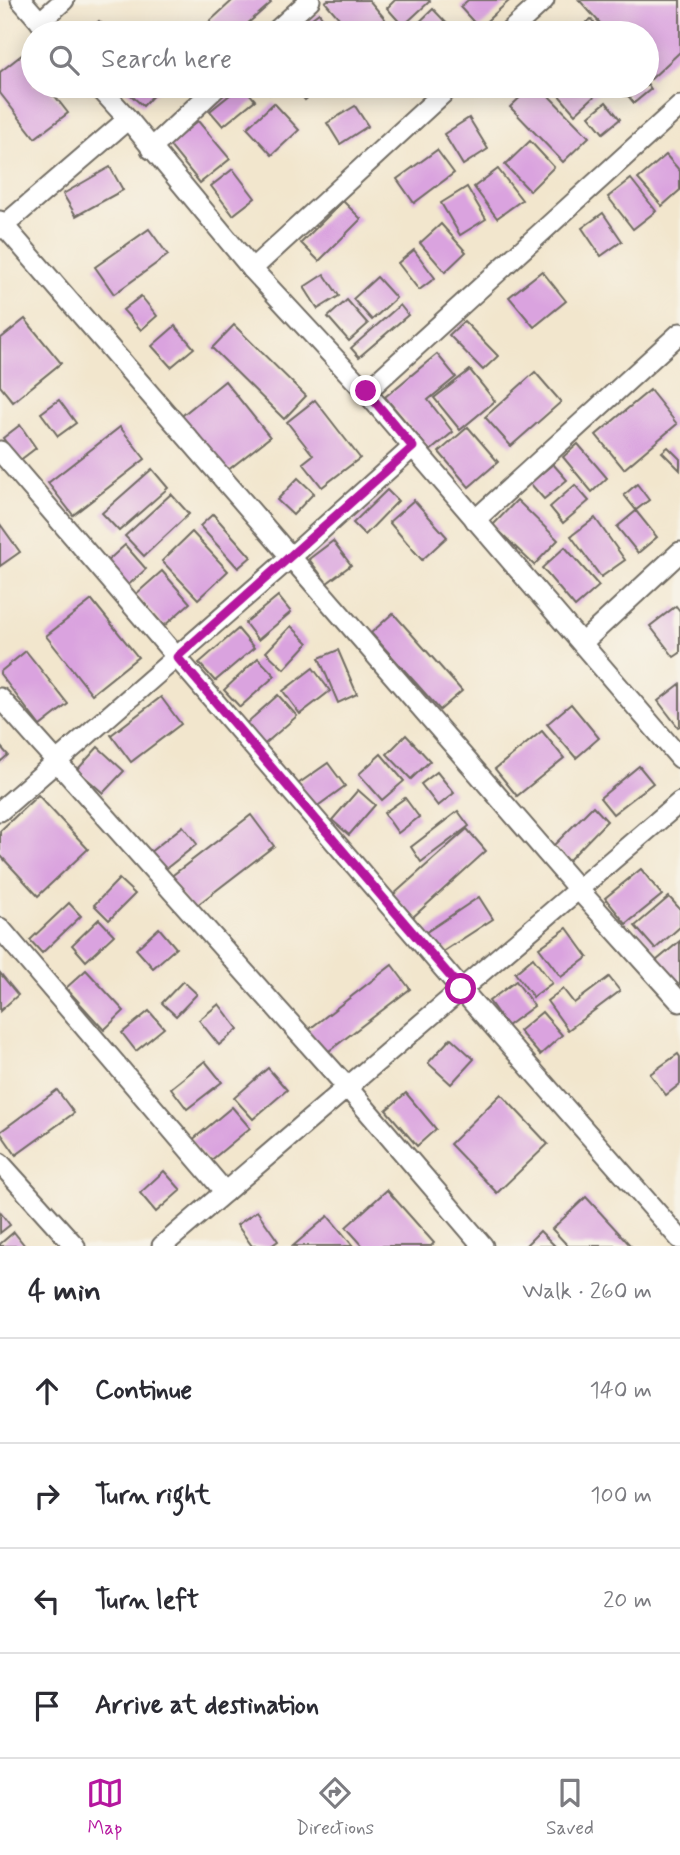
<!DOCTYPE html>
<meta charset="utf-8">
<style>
:root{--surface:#fff;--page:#f2f2f3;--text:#2b2b33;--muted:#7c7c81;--line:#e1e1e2;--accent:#b5179e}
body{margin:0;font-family:Mynerve,sans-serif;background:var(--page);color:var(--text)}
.stop{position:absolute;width:21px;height:21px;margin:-16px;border:5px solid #b5179e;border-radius:50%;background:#fff}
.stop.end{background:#b5179e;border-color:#fff;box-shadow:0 2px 7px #0008}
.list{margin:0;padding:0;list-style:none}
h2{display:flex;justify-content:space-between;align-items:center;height:91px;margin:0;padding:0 28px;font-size:30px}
h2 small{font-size:23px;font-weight:400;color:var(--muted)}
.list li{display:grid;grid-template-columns:46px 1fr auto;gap:21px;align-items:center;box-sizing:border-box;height:105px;padding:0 28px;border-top:2px solid var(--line)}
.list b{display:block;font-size:26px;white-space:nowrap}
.list em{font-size:23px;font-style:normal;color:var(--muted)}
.icon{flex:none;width:38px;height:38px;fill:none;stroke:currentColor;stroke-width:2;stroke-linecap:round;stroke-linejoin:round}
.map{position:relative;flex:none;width:680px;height:1246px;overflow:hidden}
.search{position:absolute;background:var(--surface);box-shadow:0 4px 18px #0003;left:21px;right:21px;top:21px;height:77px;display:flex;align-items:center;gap:18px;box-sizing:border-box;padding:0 24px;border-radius:38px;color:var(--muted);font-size:26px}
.sheet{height:511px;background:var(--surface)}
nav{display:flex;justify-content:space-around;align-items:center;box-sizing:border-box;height:98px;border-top:2px solid var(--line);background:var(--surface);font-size:19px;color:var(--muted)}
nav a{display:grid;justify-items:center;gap:4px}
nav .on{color:var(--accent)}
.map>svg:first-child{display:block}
.building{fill:#daa3df}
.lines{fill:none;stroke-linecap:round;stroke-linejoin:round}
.street-casing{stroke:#716c64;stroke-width:23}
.street{stroke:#fff;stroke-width:19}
.route{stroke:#b5179e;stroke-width:9}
</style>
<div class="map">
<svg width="680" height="1246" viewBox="0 0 680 1246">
<rect width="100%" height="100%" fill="#f7f3e8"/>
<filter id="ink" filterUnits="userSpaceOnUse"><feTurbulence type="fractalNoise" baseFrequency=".0143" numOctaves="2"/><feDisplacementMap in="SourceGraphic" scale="14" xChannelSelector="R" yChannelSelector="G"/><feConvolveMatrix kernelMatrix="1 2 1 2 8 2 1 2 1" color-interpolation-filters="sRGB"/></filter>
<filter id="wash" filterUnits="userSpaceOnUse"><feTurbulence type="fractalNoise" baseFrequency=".00686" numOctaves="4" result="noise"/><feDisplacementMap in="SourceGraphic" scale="28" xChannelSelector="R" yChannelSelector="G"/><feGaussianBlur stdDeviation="1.57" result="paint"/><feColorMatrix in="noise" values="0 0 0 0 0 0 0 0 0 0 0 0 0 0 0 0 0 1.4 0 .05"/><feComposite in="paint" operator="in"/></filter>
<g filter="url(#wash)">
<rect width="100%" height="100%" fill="#f2e6cd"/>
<g id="blocks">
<!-- building -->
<g class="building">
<polygon points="233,0 268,0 271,3 237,33 219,33 209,22"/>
<polygon points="328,0 369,0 385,19 369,33 352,33 325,2"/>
<polygon points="395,0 429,0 430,1 403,26 387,8"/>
<polygon points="468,0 510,0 479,28 460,7"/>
<polygon points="579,0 680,0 680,52 651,79 647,74 647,33 609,33"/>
<polygon points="433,9 454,31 452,33 408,33"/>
<polygon points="319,13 331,29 325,33 292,33"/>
<polygon points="591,19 602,33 577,33 576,31"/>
<polygon points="99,21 111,33 86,33"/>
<polygon points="23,54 33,68 33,86 47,86 68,113 35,138 0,93 0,72"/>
<polygon points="647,83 651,89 634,103 620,86 647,86"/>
<polygon points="121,86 162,86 143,106"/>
<polygon points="241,86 243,86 255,100 223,126 210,111"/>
<polygon points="264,86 281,86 270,94"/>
<polygon points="294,86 322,86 305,100"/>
<polygon points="532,86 539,86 589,137 563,162 510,107"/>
<polygon points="565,86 594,86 599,92 575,114 557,93"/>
<polygon points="606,102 620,119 603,133 589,116"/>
<polygon points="274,103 299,130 272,155 247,128"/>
<polygon points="355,106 368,126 340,144 327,123"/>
<polygon points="469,118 488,149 463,165 444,134"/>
<polygon points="198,121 230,159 200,183 169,145"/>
<polygon points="530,141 554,167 530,191 505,165"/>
<polygon points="437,150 454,173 414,203 397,179"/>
<polygon points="666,155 680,171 680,190 662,206 638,179"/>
<polygon points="110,167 123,190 76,216 63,194"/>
<polygon points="233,169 255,198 233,215 211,186"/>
<polygon points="498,169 522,200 497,218 474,187"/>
<polygon points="631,179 656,211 633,229 608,197"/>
<polygon points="467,187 486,219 460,235 441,203"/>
<polygon points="343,201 361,219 319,261 301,243"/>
<polygon points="603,213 622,241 601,256 582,228"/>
<polygon points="441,224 466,252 445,272 420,243"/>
<polygon points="149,229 168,255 114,294 95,267"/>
<polygon points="414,250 435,278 419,290 398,263"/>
<polygon points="542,271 566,301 534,327 509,297"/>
<polygon points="324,274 339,296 318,309 304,287"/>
<polygon points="377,277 396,298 372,320 353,299"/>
<polygon points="141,296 157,316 141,330 123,310"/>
<polygon points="347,300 368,324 349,341 328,317"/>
<polygon points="400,305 408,315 359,357 351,348"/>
<polygon points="25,319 61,363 13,402 0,386 0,339"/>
<polygon points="464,321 498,356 483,370 449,335"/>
<polygon points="234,325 306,396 284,419 212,348"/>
<polygon points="175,326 194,348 171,367 152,346"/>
<polygon points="437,354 456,377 428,400 453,432 430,451 385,397"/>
<polygon points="470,370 495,401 460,430 434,398"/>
<polygon points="535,372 561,402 511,446 485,417"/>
<polygon points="225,381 270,437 223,474 178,419"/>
<polygon points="650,390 677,424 624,469 596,435"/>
<polygon points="59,400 76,423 58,436 41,413"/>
<polygon points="315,400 360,458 322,487 303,463 313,455 287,422"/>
<polygon points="20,425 36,448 19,461 3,438"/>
<polygon points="120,427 145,459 73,515 48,483"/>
<polygon points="468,427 498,462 469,487 439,452"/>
<polygon points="578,444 607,478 592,492 563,457"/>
<polygon points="668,447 680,459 680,470 662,452"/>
<polygon points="553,464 567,480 544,499 530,483"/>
<polygon points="152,469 168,488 119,531 102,513"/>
<polygon points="298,478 314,493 293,515 277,500"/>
<polygon points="637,484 649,500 636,510 624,495"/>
<polygon points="575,485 589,501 563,523 550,507"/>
<polygon points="387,490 398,501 365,535 353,523"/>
<polygon points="171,494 189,514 144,556 125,536"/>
<polygon points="414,500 447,537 422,560 389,522"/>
<polygon points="517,500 558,540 534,565 493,525"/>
<polygon points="636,511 657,537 638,553 617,527"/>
<polygon points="213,514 251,557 238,568 200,526"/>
<polygon points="595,518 625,560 601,577 571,536"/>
<polygon points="0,524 20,552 0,566"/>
<polygon points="192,532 228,571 198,599 162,561"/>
<polygon points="333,541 351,565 327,583 309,559"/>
<polygon points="125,545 146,569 125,588 104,564"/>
<polygon points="565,547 599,586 575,607 542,568"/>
<polygon points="162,571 190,603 164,626 136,594"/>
<polygon points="278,596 291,612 258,640 245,623"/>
<polygon points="92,600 138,657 92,694 46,636"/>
<polygon points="676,606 680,611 680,653 674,657 650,626"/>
<polygon points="393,613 462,691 440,710 371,633"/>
<polygon points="291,626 308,643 284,669 266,652"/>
<polygon points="238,629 254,648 215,681 199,663"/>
<polygon points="338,650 357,694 338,703 319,658"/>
<polygon points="26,651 68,704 40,726 0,674 0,672"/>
<polygon points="258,658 275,676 240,707 224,690"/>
<polygon points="313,668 330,691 300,714 283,691"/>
<polygon points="680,684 680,726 678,727 658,701"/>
<polygon points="278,695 297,716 259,749 241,728"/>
<polygon points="161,697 181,724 131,762 111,735"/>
<polygon points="571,704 599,738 576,758 547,724"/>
<polygon points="542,731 564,758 517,796 495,769"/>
<polygon points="406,735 430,761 411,779 387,754"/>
<polygon points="0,746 8,755 0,762"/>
<polygon points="98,747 124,771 103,793 77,770"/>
<polygon points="381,754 404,781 382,800 359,774"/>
<polygon points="328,763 345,786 312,810 295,786"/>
<polygon points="639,766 653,783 613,814 600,798"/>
<polygon points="437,772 454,793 438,806 421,784"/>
<polygon points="358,790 375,805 349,835 332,820"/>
<polygon points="38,795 88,849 38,896 0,855 0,831"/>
<polygon points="405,798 419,817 398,833 384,813"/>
<polygon points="593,806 607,821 568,861 553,846"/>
<polygon points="458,811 469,826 421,862 411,847"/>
<polygon points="251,815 274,846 192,909 169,878"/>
<polygon points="183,826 197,844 163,871 149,853"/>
<polygon points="467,829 486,851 413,917 393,895"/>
<polygon points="641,869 662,895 626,924 605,898"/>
<polygon points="119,879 135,894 109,920 94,905"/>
<polygon points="479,897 493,919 436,956 422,935"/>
<polygon points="669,897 680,909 680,927 655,949 635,926"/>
<polygon points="69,903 81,916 42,953 30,940"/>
<polygon points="99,919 114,935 86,961 72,945"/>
<polygon points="159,928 176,948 153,968 136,949"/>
<polygon points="567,928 588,957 561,977 539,948"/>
<polygon points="680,941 680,985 677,988 656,961"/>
<polygon points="533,958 552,983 533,997 515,973"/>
<polygon points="392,965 410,989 325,1054 307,1031"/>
<polygon points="86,970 124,1011 104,1030 66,988"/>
<polygon points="0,973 18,995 0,1011"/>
<polygon points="609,977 620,991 568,1030 547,1001 563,989 574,1003"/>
<polygon points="183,981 197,994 176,1016 162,1003"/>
<polygon points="516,981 534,1006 507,1026 489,1001"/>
<polygon points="219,1004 238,1029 219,1045 199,1020"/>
<polygon points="149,1011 164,1028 136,1051 122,1033"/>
<polygon points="542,1012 562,1035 540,1055 519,1031"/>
<polygon points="451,1038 474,1059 451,1084 428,1063"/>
<polygon points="678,1054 680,1057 680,1084 666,1095 650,1074"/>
<polygon points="205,1061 222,1082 187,1109 171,1088"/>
<polygon points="268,1068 287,1090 253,1119 234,1098"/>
<polygon points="57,1090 74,1113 16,1155 0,1132"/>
<polygon points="406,1093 436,1129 417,1146 386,1110"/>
<polygon points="501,1094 548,1144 497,1193 450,1144"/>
<polygon points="232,1107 250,1128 209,1162 191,1141"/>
<polygon points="164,1171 181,1190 156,1212 140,1193"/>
<polygon points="387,1190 434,1243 431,1246 363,1246 346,1227"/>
<polygon points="586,1197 631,1246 568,1246 552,1229"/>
<polygon points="257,1211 278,1241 271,1246 252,1246 237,1225"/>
<polygon points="0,1212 10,1225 0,1233"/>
<polygon points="328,1216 353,1246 293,1246"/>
<polygon points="540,1231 555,1246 525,1246"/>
<polygon points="14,1232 25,1246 0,1246 0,1244"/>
</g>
</g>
</g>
<g filter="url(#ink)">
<use href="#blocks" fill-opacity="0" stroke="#716c64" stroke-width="2"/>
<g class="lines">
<!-- street casing -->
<g class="street-casing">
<g id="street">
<polyline points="21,0 50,33"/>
<polyline points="40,22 64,0"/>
<polyline points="274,33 310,0"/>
<polyline points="508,33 544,0"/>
<polyline points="98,86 128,119 252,269 366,392 680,758"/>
<polyline points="151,149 218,86"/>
<polyline points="0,221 578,889 680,1002"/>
<polyline points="0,229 128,119"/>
<polyline points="252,269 451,86"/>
<polyline points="366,392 680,106"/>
<polyline points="0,451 461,989 680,1239"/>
<polyline points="475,520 680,333"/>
<polyline points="582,643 680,552"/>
<polyline points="0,698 347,1087 483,1246"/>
<polyline points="0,811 291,557 413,447"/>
<polyline points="0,928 225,1192"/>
<polyline points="0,1163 75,1246"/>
<polyline points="162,1246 680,802"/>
</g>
</g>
<!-- street -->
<use href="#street" class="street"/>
</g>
</g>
<g class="lines" filter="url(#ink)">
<!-- route -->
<polyline class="route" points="366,391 413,447 177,657 461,989"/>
</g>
</svg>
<div class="stop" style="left:461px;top:989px"></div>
<div class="stop end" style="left:366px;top:391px"></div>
<div class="search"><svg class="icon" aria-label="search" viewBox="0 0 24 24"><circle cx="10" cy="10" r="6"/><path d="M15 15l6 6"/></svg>Search here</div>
</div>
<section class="sheet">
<h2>4 min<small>Walk · 260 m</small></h2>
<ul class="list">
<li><svg class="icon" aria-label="ahead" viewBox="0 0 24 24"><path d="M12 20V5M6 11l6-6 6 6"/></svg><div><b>Continue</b></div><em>140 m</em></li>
<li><svg class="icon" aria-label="right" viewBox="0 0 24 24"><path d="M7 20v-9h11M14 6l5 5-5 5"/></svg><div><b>Turn right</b></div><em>100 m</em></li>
<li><svg class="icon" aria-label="left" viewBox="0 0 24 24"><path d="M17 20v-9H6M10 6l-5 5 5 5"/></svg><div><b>Turn left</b></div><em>20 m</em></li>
<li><svg class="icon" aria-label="arrive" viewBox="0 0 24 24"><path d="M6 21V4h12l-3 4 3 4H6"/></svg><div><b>Arrive at destination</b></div></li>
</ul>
</section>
<nav>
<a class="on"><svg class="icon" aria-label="map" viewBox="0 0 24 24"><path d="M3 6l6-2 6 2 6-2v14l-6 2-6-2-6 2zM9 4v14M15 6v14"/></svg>Map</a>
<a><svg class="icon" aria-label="directions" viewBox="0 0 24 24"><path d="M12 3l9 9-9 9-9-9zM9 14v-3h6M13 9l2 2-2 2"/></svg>Directions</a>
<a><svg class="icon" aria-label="saved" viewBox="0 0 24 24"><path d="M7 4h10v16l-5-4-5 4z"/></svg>Saved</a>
</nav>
